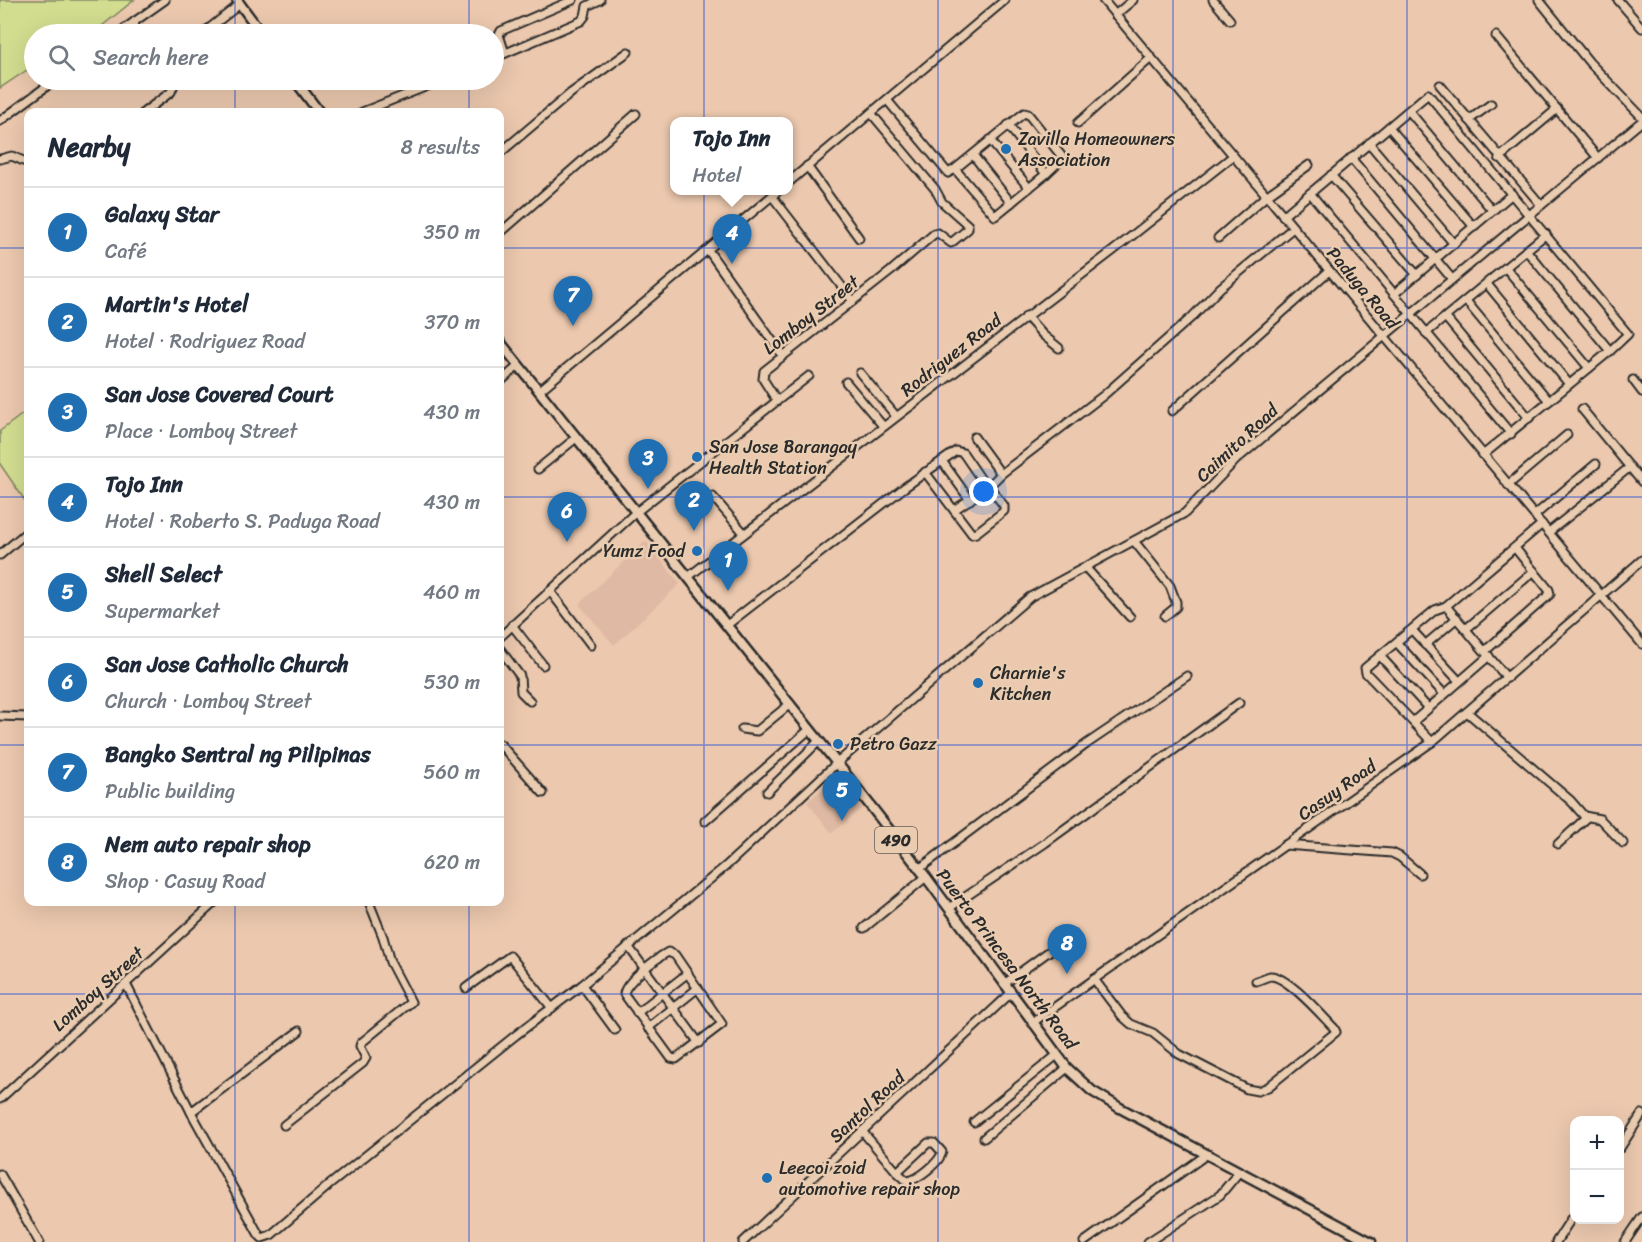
<!DOCTYPE html>
<meta charset="utf-8">
<style>
:root{--surface:#fff;--page:#f6f6f7;--text:#1f2937;--muted:#747a83;--line:#e0e1e3;--accent:#1f6fb2}
body{margin:0;font-family:Sriracha,sans-serif;background:var(--page);color:var(--text)}
.controls{position:absolute;right:18px;bottom:18px;display:grid;overflow:hidden;border-radius:12px;box-shadow:0 6px 24px #0002}
.controls button{width:54px;height:54px;display:grid;place-items:center;padding:0;border:0;border-bottom:2px solid var(--line);background:var(--surface);color:var(--text);font:30px sans-serif}
.you{position:absolute;left:984px;top:492px;width:21px;height:21px;margin:-15px;border:4px solid #fff;border-radius:50%;background:#1a73e8;box-shadow:0 0 0 9px #1a73e833}
.badge{display:grid;place-items:center;width:39px;height:39px;border-radius:50%;background:var(--accent);color:#fff;font-size:20px;font-weight:700}
.pin{position:absolute;translate:-50% -50px;filter:drop-shadow(0 2px 3px #0008)}
.pin::after{content:'';position:absolute;top:32px;width:21px;height:18px;background:inherit;clip-path:polygon(0 0,100% 0,50% 100%)}
.popup{position:absolute;left:670px;top:117px;width:123px;height:78px;box-sizing:border-box;display:grid;place-content:center;border-radius:12px;background:var(--surface);filter:drop-shadow(0 2px 4px #0005);font-size:20px;white-space:nowrap;color:var(--muted)}
.popup b{font-size:22px;color:var(--text)}
.popup::after{content:'';position:absolute;left:50%;top:100%;margin-left:-12px;border:12px solid transparent;border-top-color:var(--surface)}
.list{margin:0;padding:0;list-style:none}
h2{display:flex;justify-content:space-between;align-items:center;height:78px;margin:0;padding:0 24px;font-size:26px}
h2 small{font-size:20px;font-weight:400;color:var(--muted)}
.list li{display:grid;grid-template-columns:39px 1fr auto;gap:18px;align-items:center;box-sizing:border-box;height:90px;padding:0 24px;border-top:2px solid var(--line)}
.list b{display:block;font-size:22px;white-space:nowrap}
.list p{margin:0;font-size:20px;white-space:nowrap;color:var(--muted)}
.list em{font-size:20px;font-style:normal;color:var(--muted)}
.icon{flex:none;width:33px;height:33px;fill:none;stroke:currentColor;stroke-width:2;stroke-linecap:round;stroke-linejoin:round}
.map{position:relative;flex:none;width:1642px;height:1242px;overflow:hidden}
.search{position:absolute;background:var(--surface);box-shadow:0 6px 24px #0002;left:24px;top:24px;width:480px;height:66px;display:flex;align-items:center;gap:15px;box-sizing:border-box;padding:0 21px;border-radius:33px;color:var(--muted);font-size:22px}
.panel{position:absolute;background:var(--surface);box-shadow:0 6px 24px #0002;left:24px;top:108px;width:480px;height:798px;border-radius:12px}
.map>svg:first-child{display:block}
.built{fill:#dfb9a3}
.green{fill:#d2dd90;stroke:#7e845e;stroke-width:1.5}
.lines{fill:none;stroke-linecap:round;stroke-linejoin:round}
.minor-casing{stroke:#2b2b2b;stroke-width:11}
.major-casing{stroke:#2b2b2b;stroke-width:13}
.minor{stroke:#eaccb0;stroke-width:7}
.major{stroke:#eaccb0;stroke-width:8}
.grid{fill:none;stroke:#1d4ed8;stroke-width:1.5;stroke-opacity:0.55}
.poi-dot{fill:#1f6fb2;stroke:#eaccb0;stroke-width:2}
.labels{text-anchor:middle;stroke-width:5;stroke-linejoin:round;paint-order:stroke}
.shield{fill:#eaccb0;stroke:#645b53;stroke-width:1.5}
.shield-label{font-size:16px;font-weight:bold;fill:#2b2b2b}
.poi-label{font-size:18px;fill:#2b2b2b;stroke:#eaccb0;text-anchor:start}
.street-label{font-size:18px;fill:#2b2b2b;stroke:#eaccb0}
</style>
<div class="map">
<svg width="1642" height="1242" viewBox="0 0 1642 1242">
<rect width="100%" height="100%" fill="#ebc8ae"/>
<filter id="ink" filterUnits="userSpaceOnUse"><feTurbulence type="fractalNoise" baseFrequency=".0167" numOctaves="2"/><feDisplacementMap in="SourceGraphic" scale="12" xChannelSelector="R" yChannelSelector="G"/><feConvolveMatrix kernelMatrix="1 2 1 2 8 2 1 2 1" color-interpolation-filters="sRGB"/></filter>
<g filter="url(#ink)">
<!-- built -->
<g class="built">
<polygon points="646,541 680,584 614,645 579,604"/>
<polygon points="837,777 862,808 832,833 807,802"/>
</g>
<!-- green -->
<g class="green">
<polygon points="0,0 134,0 92,34 34,34 34,69 27,70 0,88"/>
<polygon points="28,410 28,505 0,464 0,431"/>
</g>
<g class="lines">
<!-- minor casing -->
<g class="minor-casing">
<g id="minor">
<polyline points="1103,0 1642,644"/>
<polyline points="1213,0 1230,20"/>
<polyline points="1539,0 1589,62 1642,117"/>
<polyline points="1618,0 1642,28"/>
<polyline points="1115,15 1133,0"/>
<polyline points="117,34 165,0"/>
<polyline points="133,34 135,21"/>
<polyline points="202,34 240,4"/>
<polyline points="1496,36 1598,158"/>
<polyline points="505,53 499,35 501,31 573,0"/>
<polyline points="494,58 581,21 585,16 587,6 600,0"/>
<polyline points="1440,85 1541,205"/>
<polyline points="887,100 948,173 955,169 1024,113 1028,114 1063,158 1046,174 995,216 955,169"/>
<polyline points="1409,111 1492,210"/>
<polyline points="144,112 171,92 176,80"/>
<polyline points="362,112 443,80"/>
<polyline points="1469,120 1491,104"/>
<polyline points="0,121 55,80"/>
<polyline points="1078,123 1151,58"/>
<polyline points="1008,125 1046,174"/>
<polyline points="1389,127 1474,227"/>
<polyline points="990,140 1029,188"/>
<polyline points="1369,143 1454,244"/>
<polyline points="500,153 571,93 628,52"/>
<polyline points="973,155 1011,203"/>
<polyline points="1351,158 1452,279"/>
<polyline points="1499,158 1557,109"/>
<polyline points="0,159 12,156 28,163"/>
<polyline points="807,166 859,238"/>
<polyline points="1331,175 1417,275"/>
<polyline points="789,182 1005,0"/>
<polyline points="1310,193 1511,434"/>
<polyline points="772,196 853,301"/>
<polyline points="1283,216 1428,94 1628,334 1610,351 1483,455"/>
<polyline points="500,233 636,114"/>
<polyline points="1218,238 1266,196 1309,165"/>
<polyline points="708,250 783,356"/>
<polyline points="1526,250 1610,351"/>
<polyline points="1506,268 1589,368"/>
<polyline points="1487,284 1569,384"/>
<polyline points="1394,294 1512,194"/>
<polyline points="1466,301 1549,401"/>
<polyline points="1026,316 1043,335 1059,348"/>
<polyline points="1446,318 1529,418"/>
<polyline points="1426,333 1546,234"/>
<polyline points="860,373 896,416"/>
<polyline points="1633,380 1642,392"/>
<polyline points="500,382 518,366"/>
<polyline points="846,382 883,426"/>
<polyline points="539,391 779,190"/>
<polyline points="777,401 809,376"/>
<polyline points="1582,409 1642,482"/>
<polyline points="1172,411 1329,271"/>
<polyline points="974,437 1001,474"/>
<polyline points="942,461 970,500"/>
<polyline points="538,469 576,438"/>
<polyline points="925,472 972,534 976,533 1004,511 1004,506 989,486"/>
<polyline points="1508,485 1567,435"/>
<polyline points="713,497 744,533"/>
<polyline points="954,510 987,488 1001,474 1104,395 1193,316 1220,288 1293,228"/>
<polyline points="1535,515 1596,464"/>
<polyline points="1549,532 1630,467"/>
<polyline points="1134,541 1170,586 1176,602 1176,607 1165,616"/>
<polyline points="0,555 28,531"/>
<polyline points="1085,567 1130,617"/>
<polyline points="688,577 1114,250 1233,156"/>
<polyline points="550,591 591,645"/>
<polyline points="1446,606 1507,678"/>
<polyline points="512,625 543,665"/>
<polyline points="727,625 905,487 956,451 963,453 987,488"/>
<polyline points="1466,629 1534,571"/>
<polyline points="1412,630 1459,681"/>
<polyline points="500,637 635,513 777,401 763,379 764,371 891,271 934,234 938,233 951,243 968,229 968,225 942,202 935,189 871,113"/>
<polyline points="1397,643 1444,694"/>
<polyline points="1425,645 1457,618"/>
<polyline points="500,649 520,676 521,692 530,701"/>
<polyline points="1485,651 1550,594 1549,590 1515,548"/>
<polyline points="1380,656 1428,708"/>
<polyline points="1467,712 1571,801 1584,816 1600,819 1623,843"/>
<polyline points="0,716 28,717"/>
<polyline points="1414,721 1489,656"/>
<polyline points="742,729 757,731 790,704"/>
<polyline points="1432,742 1366,673 1365,668 1435,610 1446,606 1542,524"/>
<polyline points="500,744 543,793"/>
<polyline points="767,792 819,741"/>
<polyline points="705,821 810,729"/>
<polyline points="1558,844 1587,817"/>
<polyline points="1285,845 1392,853 1400,857 1420,874"/>
<polyline points="919,869 1088,743 1187,676"/>
<polyline points="949,908 1045,843 1239,703"/>
<polyline points="864,928 926,877"/>
<polyline points="628,946 699,1043"/>
<path d="M668,952L675,955L722,1024L676,1059L671,1058L624,994C625,982 657,958 668,952Z"/>
<path d="M1094,979L1122,1016L1131,1024L1153,1033L1179,1054L1247,1089L1258,1091L1268,1087L1336,1032L1334,1028C1323,1017 1287,975 1270,976C1266,977 1260,980 1256,981"/>
<polyline points="126,984 191,1112 259,1235 262,1238 271,1235 328,1186 516,1035 582,985 726,866 837,763 1030,597 1185,513 1237,459 1642,121"/>
<polyline points="1004,984 1073,934"/>
<polyline points="582,985 615,1030"/>
<polyline points="466,988 510,956 552,1008"/>
<polyline points="637,1013 688,973"/>
<polyline points="1032,1023 1432,742 1642,560"/>
<polyline points="648,1028 698,988"/>
<polyline points="0,1099 215,902"/>
<polyline points="191,1112 299,1031"/>
<polyline points="974,1122 1057,1055"/>
<polyline points="284,1125 363,1063 366,1058 360,1046 361,1043 411,1002 390,962 383,937 369,902"/>
<path d="M862,1131L897,1172L907,1181C918,1180 940,1162 942,1152L934,1143H928L897,1172"/>
<polyline points="984,1138 1067,1068"/>
<polyline points="1620,1148 1642,1114"/>
<polyline points="0,1174 39,1242"/>
<polyline points="743,1242 1011,993"/>
<polyline points="1084,1242 1206,1155"/>
<polyline points="1148,1242 1220,1195 1239,1172"/>
<polyline points="1556,1242 1574,1214"/>
<polyline points="1625,1242 1642,1217"/>
</g>
</g>
<!-- major casing -->
<g class="major-casing">
<g id="major">
<polyline points="237,0 262,34"/>
<polyline points="295,80 319,112"/>
<polyline points="500,342 848,777 926,877 1067,1068 1092,1091 1120,1108 1371,1242"/>
</g>
</g>
<!-- minor -->
<use href="#minor" class="minor"/>
<!-- major -->
<use href="#major" class="major"/>
</g>
</g>
<!-- grid -->
<path class="grid" d="M235,0V34M469,0V34M704,0V1242M938,0V1242M1173,0V1242M1407,0V1242M235,80V112M469,80V112M0,248H28M500,248H1642M0,497H28M500,497H1642M0,745H28M500,745H1642M235,902V1242M469,902V1242M0,994H1642"/>
<!-- markers -->
<g class="poi-dot">
<circle cx="1006" cy="149" r="6"/>
<circle cx="697" cy="457" r="6"/>
<circle cx="697" cy="551" r="6"/>
<circle cx="978" cy="683" r="6"/>
<circle cx="838" cy="744" r="6"/>
<circle cx="767" cy="1178" r="6"/>
</g>
<g class="labels">
<!-- shield labels -->
<rect class="shield" x="875" y="827" width="42" height="26" rx="4.5"/>
<g class="shield-label">
<text x="896" y="846">490</text>
</g>
<!-- poi labels -->
<g class="poi-label">
<text x="1018" y="145">Zavilla Homeowners<tspan x="1018" dy="21">Association</tspan></text>
<text x="709" y="453">San Jose Barangay<tspan x="709" dy="21">Health Station</tspan></text>
<text x="685" y="557" text-anchor="end">Yumz Food</text>
<text x="990" y="679">Charnie's<tspan x="990" dy="21">Kitchen</tspan></text>
<text x="850" y="750">Petro Gazz</text>
<text x="779" y="1174">Leecoi zoid<tspan x="779" dy="21">automotive repair shop</tspan></text>
</g>
<!-- street labels -->
<g class="street-label">
<text transform="translate(1363 288) rotate(50)" y="6">Paduga Road</text>
<text transform="translate(811 315) rotate(-38)" y="6">Lomboy Street</text>
<text transform="translate(951 355) rotate(-38)" y="6">Rodriguez Road</text>
<text transform="translate(1237 443) rotate(-43)" y="6">Caimito Road</text>
<text transform="translate(1337 790) rotate(-35)" y="6">Casuy Road</text>
<text transform="translate(1007 959) rotate(53)" y="6">Puerto Princesa North Road</text>
<text transform="translate(98 989) rotate(-42)" y="6">Lomboy Street</text>
<text transform="translate(867 1107) rotate(-43)" y="6">Santol Road</text>
</g>
</g>
</svg>
<div class="controls">
<button>+</button>
<button>−</button>
</div>
<div class="you"></div>
<div class="pin badge" style="left:728px;top:591px">1</div>
<div class="pin badge" style="left:694px;top:531px">2</div>
<div class="pin badge" style="left:648px;top:489px">3</div>
<div class="pin badge" style="left:732px;top:264px">4</div>
<div class="popup"><b>Tojo Inn</b>Hotel</div>
<div class="pin badge" style="left:842px;top:821px">5</div>
<div class="pin badge" style="left:567px;top:542px">6</div>
<div class="pin badge" style="left:573px;top:326px">7</div>
<div class="pin badge" style="left:1067px;top:974px">8</div>
<div class="search"><svg class="icon" aria-label="search" viewBox="0 0 24 24"><circle cx="10" cy="10" r="6"/><path d="M15 15l6 6"/></svg>Search here</div>
<section class="panel">
<h2>Nearby<small>8 results</small></h2>
<ul class="list">
<li><span class="badge">1</span><div><b>Galaxy Star</b><p>Café</p></div><em>350 m</em></li>
<li><span class="badge">2</span><div><b>Martin's Hotel</b><p>Hotel · Rodriguez Road</p></div><em>370 m</em></li>
<li><span class="badge">3</span><div><b>San Jose Covered Court</b><p>Place · Lomboy Street</p></div><em>430 m</em></li>
<li><span class="badge">4</span><div><b>Tojo Inn</b><p>Hotel · Roberto S. Paduga Road</p></div><em>430 m</em></li>
<li><span class="badge">5</span><div><b>Shell Select</b><p>Supermarket</p></div><em>460 m</em></li>
<li><span class="badge">6</span><div><b>San Jose Catholic Church</b><p>Church · Lomboy Street</p></div><em>530 m</em></li>
<li><span class="badge">7</span><div><b>Bangko Sentral ng Pilipinas</b><p>Public building</p></div><em>560 m</em></li>
<li><span class="badge">8</span><div><b>Nem auto repair shop</b><p>Shop · Casuy Road</p></div><em>620 m</em></li>
</ul>
</section>
</div>
